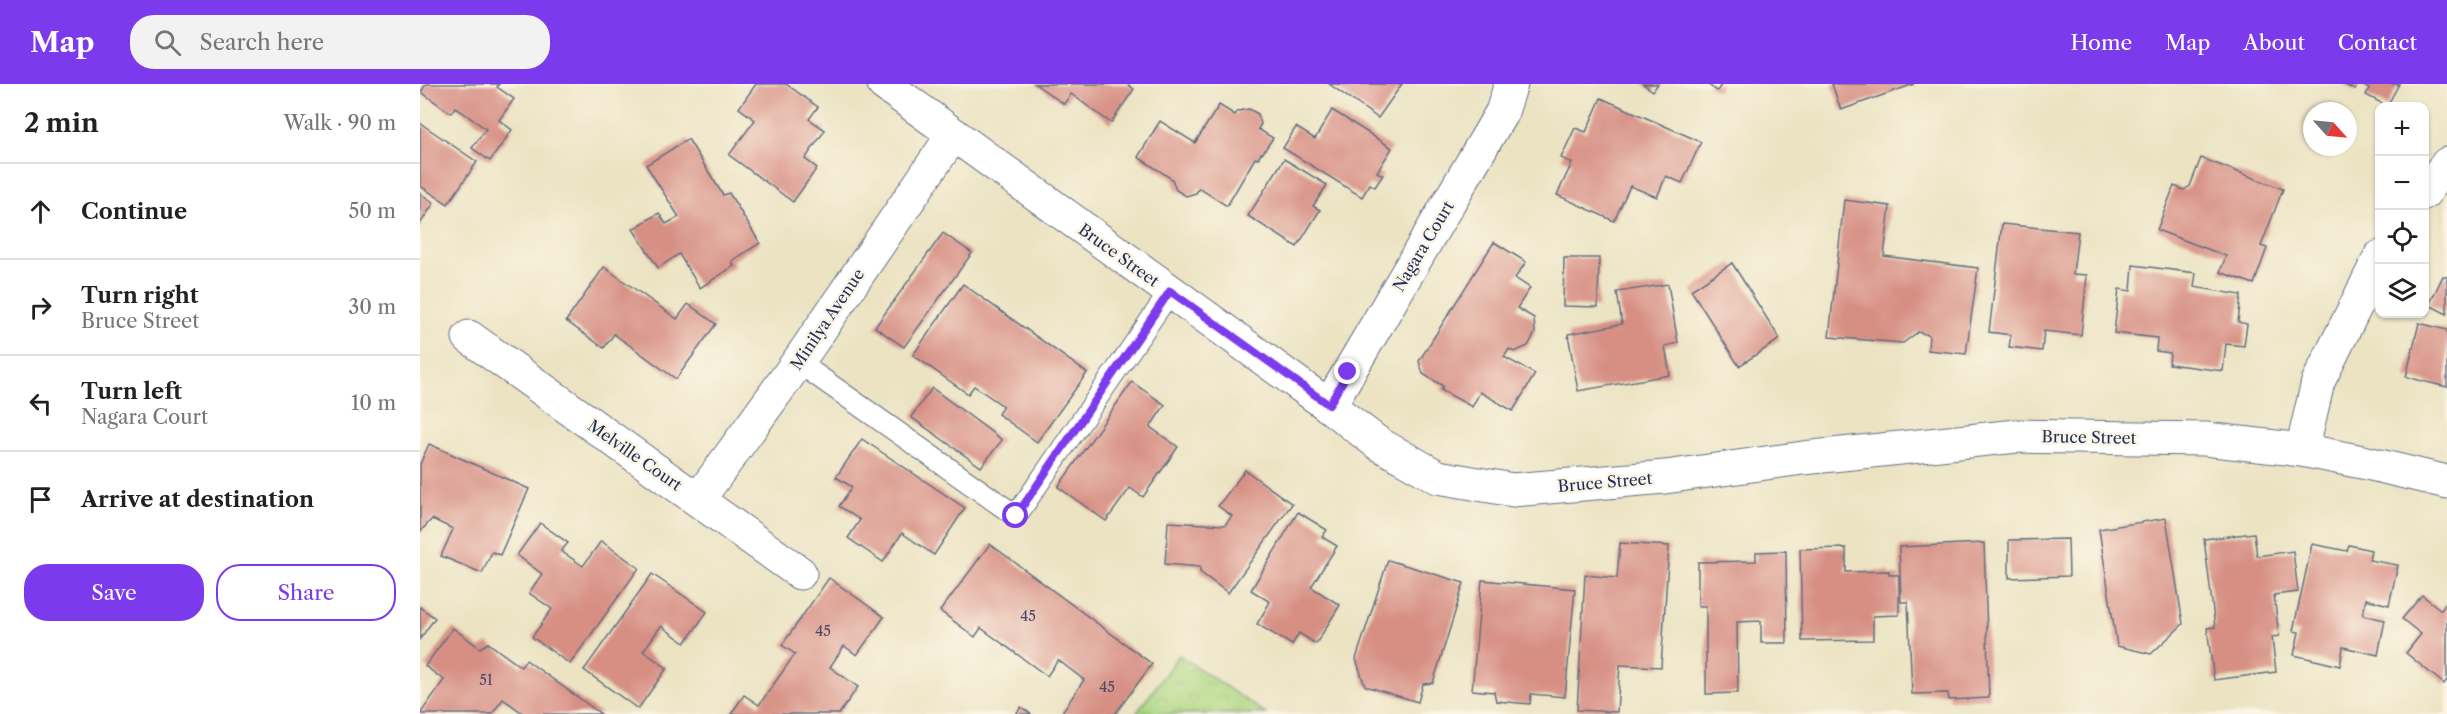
<!DOCTYPE html>
<meta charset="utf-8">
<style>
:root{--surface:#fff;--page:#f2f2f2;--text:#202124;--muted:#757577;--line:#e0e0e0;--accent:#7c3aed}
body{margin:0;font-family:"Libre Caslon Text",serif;background:var(--page);color:var(--text)}
.controls{position:absolute;right:18px;top:18px;display:grid;overflow:hidden;border-radius:12px;box-shadow:0 2px 4px #0004}
.controls button{width:54px;height:54px;display:grid;place-items:center;padding:0;border:0;border-bottom:2px solid var(--line);background:var(--surface);color:var(--text);font:30px sans-serif}
.compass{position:absolute;left:1883px;top:18px;width:54px;height:54px;border-radius:50%;background:var(--surface);box-shadow:0 2px 4px #0004;rotate:117deg}
.stop{position:absolute;width:18px;height:18px;margin:-14px;border:4px solid #7c3aed;border-radius:50%;background:#fff}
.stop.end{background:#7c3aed;border-color:#fff;box-shadow:0 2px 6px #0008}
.list{margin:0;padding:0;list-style:none}
h2{display:flex;justify-content:space-between;align-items:center;height:78px;margin:0;padding:0 24px;font-size:26px}
h2 small{font-size:20px;font-weight:400;color:var(--muted)}
.list li{display:grid;grid-template-columns:39px 1fr auto;gap:18px;align-items:center;box-sizing:border-box;height:96px;padding:0 24px;border-top:2px solid var(--line)}
.list b{display:block;font-size:22px;white-space:nowrap}
.list p{margin:0;font-size:20px;white-space:nowrap;color:var(--muted)}
.list em{font-size:20px;font-style:normal;color:var(--muted)}
.actions{display:flex;gap:12px;padding:18px 24px}
.actions a{flex:1;padding:14px 0;border:2px solid var(--accent);border-radius:24px;text-align:center;font-size:21px;color:var(--accent)}
.actions .main{background:var(--accent);color:#fff}
.icon{flex:none;width:33px;height:33px;fill:none;stroke:currentColor;stroke-width:2;stroke-linecap:round;stroke-linejoin:round}
.map{position:relative;flex:none;width:2027px;height:630px;overflow:hidden}
header{display:flex;align-items:center;gap:36px;box-sizing:border-box;height:84px;padding:0 30px;background:var(--accent);color:#fff}
header strong{font-size:28px}
nav{display:flex;gap:33px;margin-inline-start:auto;font-size:21px}
.search{width:420px;height:54px;background:var(--page);display:flex;align-items:center;gap:15px;box-sizing:border-box;padding:0 21px;border-radius:24px;color:var(--muted);font-size:22px}
main{display:flex}
aside{flex:1;background:var(--surface)}
.map>svg:first-child{display:block}
.park{fill:url(#park-crowns);stroke:#648370;stroke-width:1.5}
.building{fill:#d78f84}
.lines{fill:none;stroke-linecap:round;stroke-linejoin:round}
.lane-casing{stroke:#646e81;stroke-width:23}
.street-casing{stroke:#646e81;stroke-width:35}
.lane{stroke:#fff;stroke-width:21}
.street{stroke:#fff;stroke-width:33}
.route{stroke:#7c3aed;stroke-width:8}
.labels{text-anchor:middle;stroke-width:5;stroke-linejoin:round;paint-order:stroke}
.number-label{font-size:14px;fill:#4a4768}
.street-label{font-size:16px;fill:#1b2f5e;stroke:#fcf5e5}
</style>
<header>
<strong>Map</strong>
<div class="search"><svg class="icon" aria-label="search" viewBox="0 0 24 24"><circle cx="10" cy="10" r="6"/><path d="M15 15l6 6"/></svg>Search here</div>
<nav><a>Home</a><a>Map</a><a>About</a><a>Contact</a></nav>
</header>
<main>
<aside>
<h2>2 min<small>Walk · 90 m</small></h2>
<ul class="list">
<li><svg class="icon" aria-label="ahead" viewBox="0 0 24 24"><path d="M12 20V5M6 11l6-6 6 6"/></svg><div><b>Continue</b></div><em>50 m</em></li>
<li><svg class="icon" aria-label="right" viewBox="0 0 24 24"><path d="M7 20v-9h11M14 6l5 5-5 5"/></svg><div><b>Turn right</b><p>Bruce Street</p></div><em>30 m</em></li>
<li><svg class="icon" aria-label="left" viewBox="0 0 24 24"><path d="M17 20v-9H6M10 6l-5 5 5 5"/></svg><div><b>Turn left</b><p>Nagara Court</p></div><em>10 m</em></li>
<li><svg class="icon" aria-label="arrive" viewBox="0 0 24 24"><path d="M6 21V4h12l-3 4 3 4H6"/></svg><div><b>Arrive at destination</b></div></li>
</ul>
<div class="actions"><a class="main">Save</a><a>Share</a></div>
</aside>
<div class="map">
<svg width="2027" height="630" viewBox="0 0 2027 630">
<defs>
<pattern id="park-crowns" width="20" height="18" patternUnits="userSpaceOnUse" patternTransform="scale(1.5)"><rect width="20" height="18" fill="#aed782"/><path d="M2 6a3 3 0 1 1 6 0M12 15a3 3 0 1 1 6 0" fill="none" stroke="#95b973"/></pattern>
</defs>
<rect width="100%" height="100%" fill="#fcf5e5"/>
<filter id="ink" filterUnits="userSpaceOnUse"><feTurbulence type="fractalNoise" baseFrequency=".0167" numOctaves="2"/><feDisplacementMap in="SourceGraphic" scale="12" xChannelSelector="R" yChannelSelector="G"/><feConvolveMatrix kernelMatrix="1 2 1 2 8 2 1 2 1" color-interpolation-filters="sRGB"/></filter>
<filter id="wash" filterUnits="userSpaceOnUse"><feTurbulence type="fractalNoise" baseFrequency=".008" numOctaves="4" result="noise"/><feDisplacementMap in="SourceGraphic" scale="24" xChannelSelector="R" yChannelSelector="G"/><feGaussianBlur stdDeviation="1.35" result="paint"/><feColorMatrix in="noise" values="0 0 0 0 0 0 0 0 0 0 0 0 0 0 0 0 0 1.4 0 .05"/><feComposite in="paint" operator="in"/></filter>
<g filter="url(#wash)">
<rect width="100%" height="100%" fill="#ebe3c2"/>
<!-- park -->
<polygon class="park" points="759,571 846,630 716,630"/>
<g id="blocks">
<!-- building -->
<g class="building">
<polygon points="6,0 79,0 77,3 94,15 79,36 92,46 70,77 52,64 66,45 35,23 31,29 1,8"/>
<polygon points="336,0 366,0 398,23 389,35 405,46 385,75 397,84 373,118 309,71 335,36 319,24"/>
<polygon points="615,0 707,0 714,5 691,39 651,10 644,20"/>
<polygon points="909,0 982,0 958,34"/>
<polygon points="1223,0 1238,0 1233,7"/>
<polygon points="1287,0 1302,0 1297,7"/>
<polygon points="1412,0 1494,0 1421,26"/>
<polygon points="1923,0 1938,0 1935,6"/>
<polygon points="1941,0 1979,0 1967,22 1946,11 1949,5"/>
<polygon points="1181,14 1281,58 1262,99 1246,92 1237,113 1210,102 1194,137 1137,111 1152,79 1141,74 1155,44 1166,48"/>
<polygon points="799,21 815,31 818,27 829,25 838,30 841,40 838,45 853,54 842,70 841,69 838,75 835,74 807,122 779,104 776,109 766,112 756,106 752,95 718,73 740,37 775,59"/>
<polygon points="912,26 972,64 957,88 963,91 955,103 950,100 942,113 863,64 876,43 895,55"/>
<polygon points="0,39 57,78 28,120 0,102"/>
<polygon points="268,55 303,111 309,109 340,159 312,177 314,182 280,204 259,170 238,184 213,145 239,129 246,140 259,133 226,81"/>
<polygon points="1781,74 1863,105 1841,162 1847,164 1834,200 1800,188 1806,172 1737,146 1754,102 1764,106 1770,102"/>
<polygon points="864,75 907,101 893,122 900,126 877,163 828,132"/>
<polygon points="0,109 14,119 0,140"/>
<polygon points="1424,116 1470,122 1464,172 1558,184 1546,270 1508,266 1509,251 1498,248 1483,259 1409,253"/>
<polygon points="1582,140 1658,148 1653,190 1667,191 1661,251 1624,247 1622,267 1589,263 1591,251 1569,248"/>
<polygon points="523,149 552,169 484,263 455,243"/>
<polygon points="1074,158 1106,178 1095,194 1110,204 1097,224 1114,234 1115,249 1108,262 1094,268 1089,265 1084,273 1115,290 1093,327 1060,308 1052,323 1021,306 1023,302 1003,290 999,277"/>
<polygon points="1144,174 1179,174 1178,223 1143,222"/>
<polygon points="1312,179 1360,255 1319,282 1271,206"/>
<polygon points="1713,181 1776,189 1774,203 1821,211 1818,238 1827,240 1824,262 1806,260 1803,287 1749,280 1750,269 1736,267 1737,254 1694,249 1699,205 1711,207"/>
<polygon points="184,183 257,235 268,220 296,240 256,295 194,250 184,264 146,237"/>
<polygon points="2023,192 2027,193 2027,230 2009,221"/>
<polygon points="543,200 667,289 617,358 578,330 583,322 554,302 548,310 493,271"/>
<polygon points="1248,200 1258,259 1245,262 1250,291 1158,307 1148,250 1202,240 1197,208"/>
<polygon points="1999,239 2027,246 2027,303 1986,293"/>
<polygon points="712,298 745,321 730,343 758,363 723,413 710,404 686,437 638,403"/>
<polygon points="512,304 582,356 561,383 491,333"/>
<polygon points="442,355 545,424 514,471 482,449 463,478 428,454 440,436 419,422 432,403 416,393"/>
<polygon points="9,360 109,405 80,471 72,468 62,489 21,472 33,445 12,435 0,448 0,380"/>
<polygon points="825,386 872,420 808,509 780,488 780,483 745,480 748,438 805,441 812,432 798,422"/>
<polygon points="878,428 907,446 902,453 917,462 891,503 920,521 896,560 879,549 872,561 837,540 850,518 831,506"/>
<polygon points="1746,434 1763,540 1731,570 1697,562 1679,445"/>
<polygon points="120,439 148,459 141,467 163,482 181,457 219,484 150,580 112,553 132,525 109,509 122,490 97,471"/>
<polygon points="1834,449 1837,472 1873,467 1878,508 1854,511 1859,552 1852,553 1856,588 1794,596 1787,544 1795,543 1784,455"/>
<polygon points="1648,455 1649,492 1589,494 1589,456"/>
<polygon points="1200,459 1249,462 1241,583 1200,581 1197,628 1157,626 1165,491 1197,494"/>
<polygon points="1564,459 1569,614 1529,616 1528,609 1492,610 1488,518 1481,518 1479,463"/>
<polygon points="570,460 732,580 695,630 645,630 642,628 664,596 638,576 627,592 561,544 555,553 520,527"/>
<polygon points="1892,460 1927,467 1929,461 1951,466 1949,476 1978,481 1969,521 1946,515 1943,531 1965,536 1958,571 1923,563 1920,582 1874,571 1879,548 1873,547"/>
<polygon points="1426,464 1426,488 1469,487 1469,491 1479,491 1479,531 1453,532 1453,556 1382,557 1380,465"/>
<polygon points="1366,467 1367,559 1341,559 1341,537 1317,538 1318,609 1286,610 1286,522 1278,522 1278,478 1336,477 1336,468"/>
<polygon points="968,476 1044,499 1013,599 1003,600 998,618 945,602 936,575"/>
<polygon points="232,490 287,528 265,559 241,542 223,567 247,584 218,625 164,586"/>
<polygon points="409,494 464,533 437,571 424,562 410,583 438,603 419,630 311,630 324,611 339,621 375,570 362,561"/>
<polygon points="1062,496 1155,505 1145,613 1111,610 1110,620 1076,617 1074,608 1052,606"/>
<polygon points="2002,511 2021,526 2027,518 2027,596 2024,600 1986,569 2001,550 1982,535"/>
<polygon points="0,523 15,534 0,555"/>
<polygon points="33,544 60,564 68,559 101,583 106,576 181,630 104,630 83,615 72,630 0,630 24,596 5,582"/>
<polygon points="601,623 611,630 596,630"/>
</g>
</g>
</g>
<g filter="url(#ink)">
<use href="#blocks" fill-opacity="0" stroke="#646e81" stroke-width="1.5"/>
<g class="lines">
<!-- lane casing -->
<g class="lane-casing">
<polyline id="lane" points="378,278 596,432 750,208"/>
</g>
<!-- street casing -->
<g class="street-casing">
<g id="street">
<polyline points="464,0 909,322 959,360 1018,393 1093,406 1245,393 1383,374 1597,352 1785,355 1882,366 1947,379 2027,398"/>
<polyline points="2004,109 2027,80"/>
<polyline points="49,253 380,489"/>
<polyline points="909,322 1082,28 1091,0"/>
<polyline points="1882,366 1898,298 1960,173"/>
<polyline points="278,416 378,278 533,51"/>
</g>
</g>
<!-- lane -->
<use href="#lane" class="lane"/>
<!-- street -->
<use href="#street" class="street"/>
</g>
</g>
<g class="lines" filter="url(#ink)">
<!-- route -->
<polyline class="route" points="596,432 750,207 909,321 928,288"/>
</g>
<g class="labels">
<!-- number labels -->
<g class="number-label">
<text x="608" y="537">45</text>
<text x="403" y="552">45</text>
<text x="66" y="601">51</text>
<text x="687" y="608">45</text>
</g>
<!-- street labels -->
<g class="street-label">
<text transform="translate(1003 162) rotate(-59)" y="6">Nagara Court</text>
<text transform="translate(699 171) rotate(36)" y="6">Bruce Street</text>
<text transform="translate(407 235) rotate(-56)" y="6">Minilya Avenue</text>
<text transform="translate(1669 353) rotate(1)" y="6">Bruce Street</text>
<text transform="translate(215 371) rotate(35)" y="6">Melville Court</text>
<text transform="translate(1185 398) rotate(-5)" y="6">Bruce Street</text>
</g>
</g>
</svg>
<div class="controls">
<button>+</button>
<button>−</button>
<button><svg class="icon" aria-label="locate" viewBox="0 0 24 24"><circle cx="12" cy="12" r="6"/><path d="M12 2v4M12 18v4M2 12h4M18 12h4"/></svg></button>
<button><svg class="icon" aria-label="layers" viewBox="0 0 24 24"><path d="M12 4l9 5-9 5-9-5zM3 14l9 5 9-5"/></svg></button>
</div>
<svg class="compass" viewBox="-18 -18 36 36"><path d="M0-13l5 13h-10z" fill="#e53935"/><path d="M0 13l5-13h-10z" fill="#757577"/></svg>
<div class="stop" style="left:596px;top:432px"></div>
<div class="stop end" style="left:928px;top:288px"></div>
</div>
</main>
